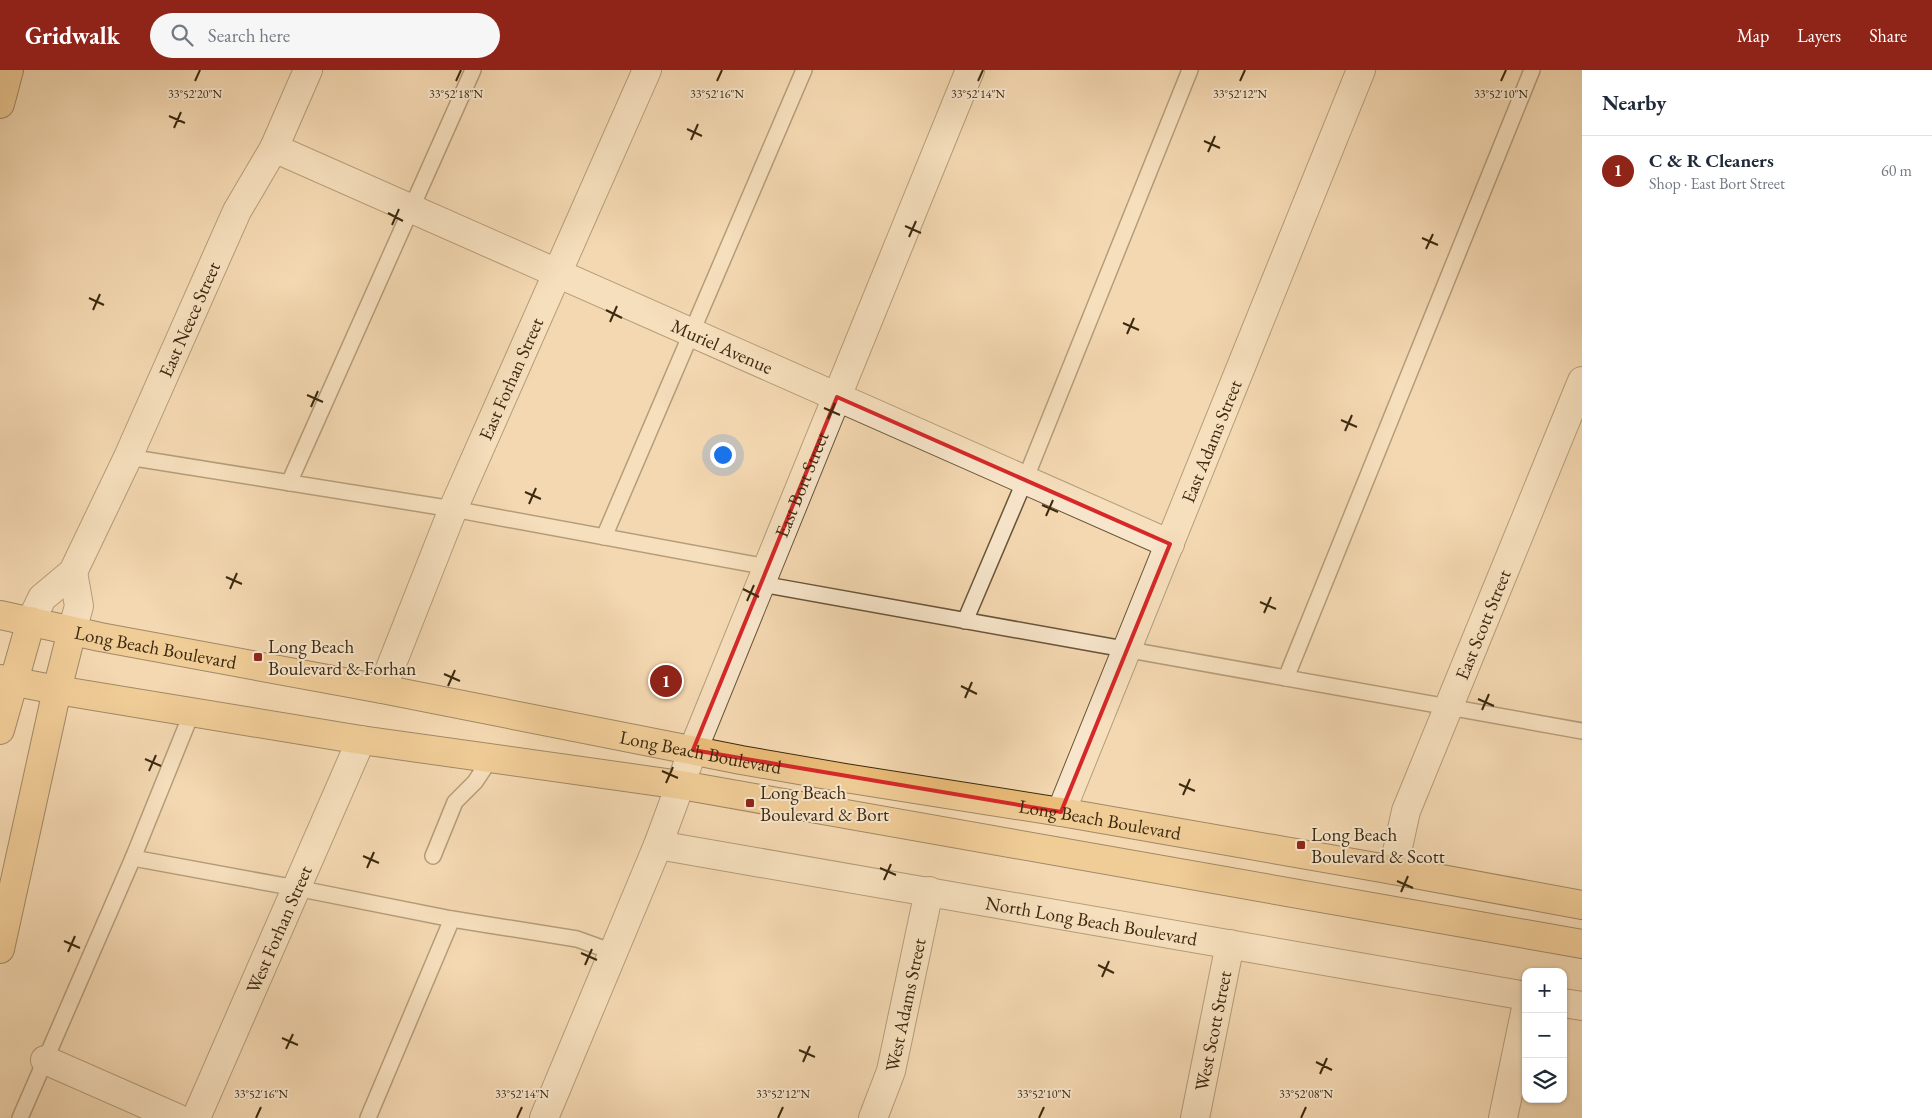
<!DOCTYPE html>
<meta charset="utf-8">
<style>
:root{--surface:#fff;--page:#f6f6f7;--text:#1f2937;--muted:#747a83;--line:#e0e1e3;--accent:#8f2418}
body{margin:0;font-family:"EB Garamond",serif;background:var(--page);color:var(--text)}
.controls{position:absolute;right:15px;bottom:15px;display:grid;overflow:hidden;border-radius:10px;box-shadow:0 1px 4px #0004}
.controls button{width:45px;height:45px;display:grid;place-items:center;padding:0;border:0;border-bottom:1px solid var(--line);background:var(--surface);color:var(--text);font:25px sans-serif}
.you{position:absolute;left:722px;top:384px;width:18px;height:18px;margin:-12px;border:4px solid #fff;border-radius:50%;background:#1a73e8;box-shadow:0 0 0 8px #1a73e833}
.badge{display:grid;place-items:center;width:32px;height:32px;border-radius:50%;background:var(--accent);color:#fff;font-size:16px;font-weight:700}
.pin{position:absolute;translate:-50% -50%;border:2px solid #fff;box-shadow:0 1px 5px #0006}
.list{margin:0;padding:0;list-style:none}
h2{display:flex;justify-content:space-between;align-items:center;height:65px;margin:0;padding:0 20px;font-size:21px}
h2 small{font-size:16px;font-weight:400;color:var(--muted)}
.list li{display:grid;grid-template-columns:32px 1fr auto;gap:15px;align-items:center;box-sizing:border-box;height:70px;padding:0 20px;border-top:1px solid var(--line)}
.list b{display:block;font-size:19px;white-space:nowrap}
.list p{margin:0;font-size:16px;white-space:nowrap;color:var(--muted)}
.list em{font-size:16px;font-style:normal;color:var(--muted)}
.icon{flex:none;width:28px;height:28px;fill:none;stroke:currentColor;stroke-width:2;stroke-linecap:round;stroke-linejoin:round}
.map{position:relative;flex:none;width:1582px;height:1048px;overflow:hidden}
header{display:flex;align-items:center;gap:30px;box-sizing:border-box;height:70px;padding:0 25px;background:var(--accent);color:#fff}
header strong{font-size:24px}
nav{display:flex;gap:28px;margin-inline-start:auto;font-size:18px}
.search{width:350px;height:45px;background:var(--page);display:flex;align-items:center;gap:12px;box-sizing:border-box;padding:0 18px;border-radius:28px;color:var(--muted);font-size:19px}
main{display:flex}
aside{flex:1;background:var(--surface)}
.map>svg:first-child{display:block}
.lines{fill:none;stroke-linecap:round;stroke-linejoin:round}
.service-casing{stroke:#695538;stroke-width:18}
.minor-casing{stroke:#695538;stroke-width:30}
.primary-casing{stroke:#3b2910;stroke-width:30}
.motorway-casing{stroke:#3b2910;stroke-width:30}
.service{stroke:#f8e6cc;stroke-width:15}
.minor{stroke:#f8e6cc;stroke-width:28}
.primary{stroke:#eabc78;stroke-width:28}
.motorway{stroke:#eabc78;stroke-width:28}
.marked{fill:none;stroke:#d62828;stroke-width:4;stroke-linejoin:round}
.ticks{fill:none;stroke:#3b2910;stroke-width:2}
.poi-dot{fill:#8f2418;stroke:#f8e6cc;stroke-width:2}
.labels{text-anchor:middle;stroke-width:4;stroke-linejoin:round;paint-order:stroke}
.street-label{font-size:19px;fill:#3b2910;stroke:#f8e6cc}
.poi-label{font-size:19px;fill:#3b2910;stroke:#f8e6cc;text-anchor:start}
.ticks-label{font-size:12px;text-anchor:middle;fill:#3b2910;stroke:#f8e6cc;stroke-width:4;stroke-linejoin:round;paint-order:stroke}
</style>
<header>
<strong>Gridwalk</strong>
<div class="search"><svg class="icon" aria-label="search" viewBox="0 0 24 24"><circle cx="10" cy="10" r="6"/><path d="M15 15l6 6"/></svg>Search here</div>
<nav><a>Map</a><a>Layers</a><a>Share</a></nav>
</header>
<main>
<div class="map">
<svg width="1582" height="1048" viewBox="0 0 1582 1048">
<rect width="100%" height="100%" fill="#f4d8b1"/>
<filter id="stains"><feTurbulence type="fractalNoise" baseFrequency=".004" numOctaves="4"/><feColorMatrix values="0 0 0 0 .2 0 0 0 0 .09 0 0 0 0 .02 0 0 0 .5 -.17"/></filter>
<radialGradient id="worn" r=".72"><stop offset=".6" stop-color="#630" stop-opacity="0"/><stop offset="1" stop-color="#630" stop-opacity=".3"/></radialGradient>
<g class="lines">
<!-- service casing -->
<g class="service-casing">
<g id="service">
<polyline points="128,387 453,439 767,497"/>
<polyline points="289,413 473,0"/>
<polyline points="604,467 804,0"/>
<polyline points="761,514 1582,661"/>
<polyline points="965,551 1025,410 1190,0"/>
<polyline points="1286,608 1532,0"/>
<polyline points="433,786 455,732 475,712 491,688"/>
<polyline points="133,788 296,818 452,849 577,869 613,882"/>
<polyline points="20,1048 133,788 192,642"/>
<polyline points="368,1048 452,849"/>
</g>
</g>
<!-- minor casing -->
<g class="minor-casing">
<g id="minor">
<path id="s1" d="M274,78L1170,474"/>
<path id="s2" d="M31,551L42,528L73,502L128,387L237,141L274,78L308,0"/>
<polyline points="72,561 79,536 73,502"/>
<path id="s3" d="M382,619L453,439L647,0"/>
<path id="s4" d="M1061,742L1361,0"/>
<path id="s5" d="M658,775L1526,926"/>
<path id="s6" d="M1393,800L1406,741L1582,311"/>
<polyline points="1563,933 1582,936"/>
<polyline points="45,990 177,1048"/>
<path id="s7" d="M196,1048L361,670"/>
<path id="s8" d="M544,1048L658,775L693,680L970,0"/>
<path id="s9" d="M873,1048L891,1001L929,821"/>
<path id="s10" d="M1195,1048L1230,874"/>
<polyline points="1503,1048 1526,938"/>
</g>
</g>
<!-- primary casing -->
<g class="primary-casing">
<g id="primary">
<path id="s11" d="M0,545L100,567L382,619L741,690L845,708L1061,742L1393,800L1582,835"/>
<polyline points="0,609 57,620 361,670 681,715 1582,874"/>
</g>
</g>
<!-- motorway casing -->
<g class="motorway-casing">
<g id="motorway">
<polyline points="0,34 9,0"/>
<polyline points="0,660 31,551"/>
<polyline points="0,879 57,620 72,561"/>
</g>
</g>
<!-- service -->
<use href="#service" class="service"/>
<!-- minor -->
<use href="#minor" class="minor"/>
<!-- primary -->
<use href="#primary" class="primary"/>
<!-- motorway -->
<use href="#motorway" class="motorway"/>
</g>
<!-- marked area -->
<path d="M0 0H1582V1048H0ZM837,327L1170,474L1061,742L693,680Z" fill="#f4d8b1" fill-opacity=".55" fill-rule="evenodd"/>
<path class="marked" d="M837,327L1170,474L1061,742L693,680Z"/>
<!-- ticks -->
<path class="ticks" d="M195,11L200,0M456,11L461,0M717,11L722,0M978,11L983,0M1240,11L1245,0M1501,11L1506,0M169,46L185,53M174,58L181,42M687,59L702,66M691,70L698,54M1204,71L1220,78M1208,82L1215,66M388,143L403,151M392,155L399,139M905,156L921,163M909,167L916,151M1422,168L1438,175M1426,179L1433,164M89,228L104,235M93,240L100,224M606,240L622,248M610,252L617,236M1123,253L1139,260M1127,264L1134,248M307,325L323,332M311,337L318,321M824,338L840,345M828,349L835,333M1341,350L1357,357M1345,361L1352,345M525,422L541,429M529,434L536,418M1042,435L1058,442M1046,446L1053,430M226,507L242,514M230,519L237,503M743,519L759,527M747,531L754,515M1260,532L1276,539M1264,543L1271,527M444,604L460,611M448,616L455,600M961,616L977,624M965,628L972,612M1478,629L1494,636M1482,640L1489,624M145,689L161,696M149,701L156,685M662,701L678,708M666,713L673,697M1179,714L1195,721M1183,725L1190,709M363,786L379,793M367,798L374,782M880,798L896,805M884,810L891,794M1397,811L1413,818M1401,822L1408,806M64,871L80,878M68,882L75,866M581,883L597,890M585,895L592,879M1098,895L1114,903M1102,907L1109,891M282,968L298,975M286,979L293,964M799,980L815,987M803,992L810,976M1316,992L1332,1000M1320,1004L1327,988M256,1048L261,1037M517,1048L522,1037M778,1048L783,1037M1039,1048L1044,1037M1301,1048L1306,1037"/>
<!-- markers -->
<g class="poi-dot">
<rect x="253" y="582" width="10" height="10" rx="2.5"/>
<rect x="745" y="728" width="10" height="10" rx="2.5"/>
<rect x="1296" y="770" width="10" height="10" rx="2.5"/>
</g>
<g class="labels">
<!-- street labels -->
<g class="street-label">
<text dy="7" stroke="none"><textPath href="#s2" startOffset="344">East Neece Street</textPath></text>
<text dy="7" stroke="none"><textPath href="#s1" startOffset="490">Muriel Avenue</textPath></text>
<text dy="7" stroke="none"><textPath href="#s3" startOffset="336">East Forhan Street</textPath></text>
<text dy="7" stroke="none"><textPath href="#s4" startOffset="400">East Adams Street</textPath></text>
<text dy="7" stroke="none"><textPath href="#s8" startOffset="684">East Bort Street</textPath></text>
<text dy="7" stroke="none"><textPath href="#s6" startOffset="262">East Scott Street</textPath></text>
<text dy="7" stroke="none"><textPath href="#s11" startOffset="159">Long Beach Boulevard</textPath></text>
<text dy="7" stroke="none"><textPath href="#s11" startOffset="714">Long Beach Boulevard</textPath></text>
<text dy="7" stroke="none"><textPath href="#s11" startOffset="1119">Long Beach Boulevard</textPath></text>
<text dy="7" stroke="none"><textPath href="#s5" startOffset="440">North Long Beach Boulevard</textPath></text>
<text dy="7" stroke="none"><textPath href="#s7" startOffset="206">West Forhan Street</textPath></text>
<text dy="7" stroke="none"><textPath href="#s9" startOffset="118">West Adams Street</textPath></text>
<text dy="7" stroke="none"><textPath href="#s10" startOffset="89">West Scott Street</textPath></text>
</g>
<!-- poi labels -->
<g class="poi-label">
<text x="268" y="583">Long Beach<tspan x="268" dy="22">Boulevard &amp; Forhan</tspan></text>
<text x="760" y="729">Long Beach<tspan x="760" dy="22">Boulevard &amp; Bort</tspan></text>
<text x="1311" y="771">Long Beach<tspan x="1311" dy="22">Boulevard &amp; Scott</tspan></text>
</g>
</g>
<g class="ticks-label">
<text x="195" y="28">33°52'20"N</text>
<text x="456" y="28">33°52'18"N</text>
<text x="717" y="28">33°52'16"N</text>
<text x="978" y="28">33°52'14"N</text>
<text x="1240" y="28">33°52'12"N</text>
<text x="1501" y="28">33°52'10"N</text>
<text x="261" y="1028">33°52'16"N</text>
<text x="522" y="1028">33°52'14"N</text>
<text x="783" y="1028">33°52'12"N</text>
<text x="1044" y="1028">33°52'10"N</text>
<text x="1306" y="1028">33°52'08"N</text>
</g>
<rect width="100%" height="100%" filter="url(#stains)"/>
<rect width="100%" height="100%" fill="url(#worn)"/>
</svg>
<div class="controls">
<button>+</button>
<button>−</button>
<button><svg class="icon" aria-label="layers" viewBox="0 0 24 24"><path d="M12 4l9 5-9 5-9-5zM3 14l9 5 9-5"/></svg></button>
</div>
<div class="you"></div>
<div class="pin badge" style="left:666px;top:611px">1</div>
</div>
<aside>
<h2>Nearby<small></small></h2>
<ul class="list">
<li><span class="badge">1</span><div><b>C &amp; R Cleaners</b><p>Shop · East Bort Street</p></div><em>60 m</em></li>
</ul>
</aside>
</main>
